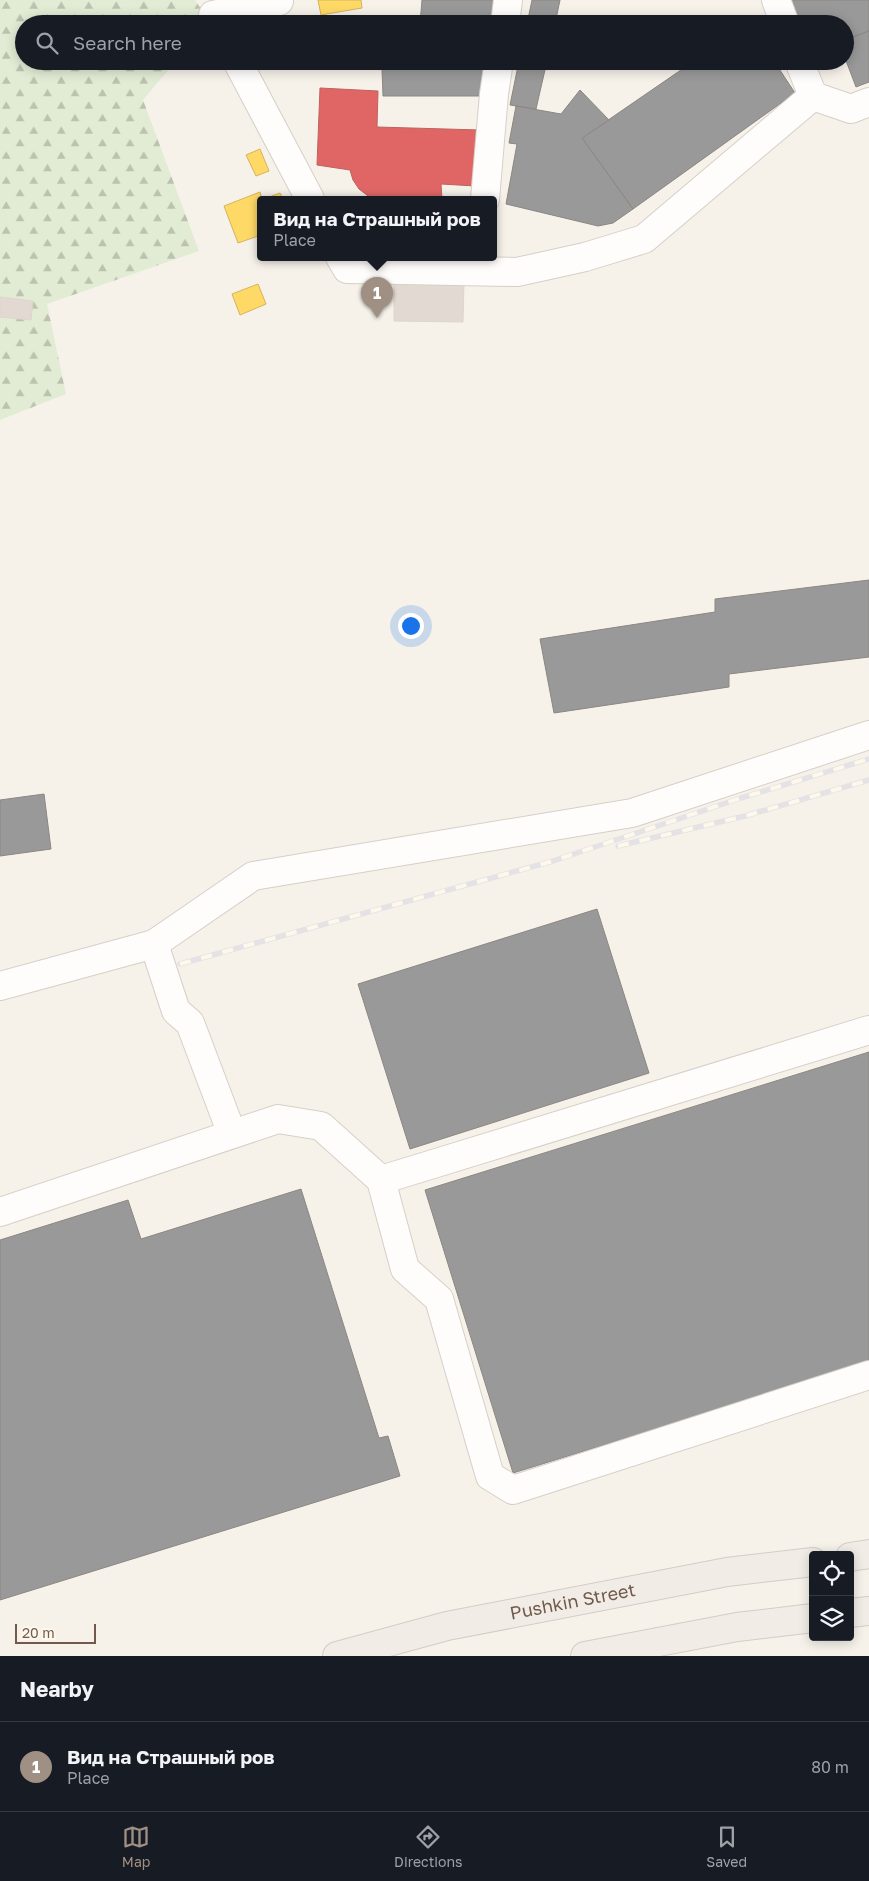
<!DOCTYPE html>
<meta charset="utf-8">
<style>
:root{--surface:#171b24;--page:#242831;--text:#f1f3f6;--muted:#9ea1a6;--line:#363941;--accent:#a08f83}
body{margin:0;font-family:"Golos Text",sans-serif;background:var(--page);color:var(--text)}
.controls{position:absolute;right:15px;bottom:15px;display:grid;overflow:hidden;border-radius:5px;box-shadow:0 2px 12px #0003}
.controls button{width:45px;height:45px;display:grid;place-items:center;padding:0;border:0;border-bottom:1px solid var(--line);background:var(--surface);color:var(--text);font:25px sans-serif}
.scale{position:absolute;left:15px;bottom:12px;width:81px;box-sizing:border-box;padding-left:5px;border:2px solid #715a4c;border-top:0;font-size:14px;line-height:18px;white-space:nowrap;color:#715a4c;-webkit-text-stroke:4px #fef7eb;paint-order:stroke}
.you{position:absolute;left:410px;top:625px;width:18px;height:18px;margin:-12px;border:4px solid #fff;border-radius:50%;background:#1a73e8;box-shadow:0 0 0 8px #1a73e833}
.badge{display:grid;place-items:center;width:32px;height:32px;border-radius:50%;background:var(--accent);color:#fff;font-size:16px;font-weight:700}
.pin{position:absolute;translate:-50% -41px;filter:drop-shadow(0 1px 2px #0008)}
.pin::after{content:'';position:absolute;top:26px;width:18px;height:15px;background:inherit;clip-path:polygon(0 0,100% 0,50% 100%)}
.popup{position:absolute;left:257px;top:196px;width:240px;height:65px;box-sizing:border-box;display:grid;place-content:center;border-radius:5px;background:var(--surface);filter:drop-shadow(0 1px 4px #0005);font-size:16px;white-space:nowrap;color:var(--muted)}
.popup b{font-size:19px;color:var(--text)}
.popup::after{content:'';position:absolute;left:50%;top:100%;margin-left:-10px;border:10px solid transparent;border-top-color:var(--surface)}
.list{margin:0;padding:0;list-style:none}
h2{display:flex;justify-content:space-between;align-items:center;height:65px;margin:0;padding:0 20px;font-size:21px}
h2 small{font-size:16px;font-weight:400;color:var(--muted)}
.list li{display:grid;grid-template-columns:32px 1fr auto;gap:15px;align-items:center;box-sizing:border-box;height:90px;padding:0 20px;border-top:1px solid var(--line)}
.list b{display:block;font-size:19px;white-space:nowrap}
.list p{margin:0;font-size:16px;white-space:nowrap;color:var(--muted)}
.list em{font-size:16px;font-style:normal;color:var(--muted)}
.icon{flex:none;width:28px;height:28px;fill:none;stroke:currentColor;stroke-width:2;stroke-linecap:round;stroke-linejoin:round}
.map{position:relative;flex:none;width:869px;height:1656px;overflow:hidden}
.search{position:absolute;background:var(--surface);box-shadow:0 2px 12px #0003;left:15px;right:15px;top:15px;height:55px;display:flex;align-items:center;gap:12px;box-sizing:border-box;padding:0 18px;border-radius:28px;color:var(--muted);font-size:19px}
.sheet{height:155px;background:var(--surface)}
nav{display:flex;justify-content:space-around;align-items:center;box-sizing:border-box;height:70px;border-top:1px solid var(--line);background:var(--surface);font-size:14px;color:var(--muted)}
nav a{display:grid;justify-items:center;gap:2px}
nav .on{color:var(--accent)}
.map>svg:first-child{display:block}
.forest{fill:url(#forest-firs)}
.homes{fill:#ffd966;stroke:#d4b35e}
.shops{fill:#e06666;stroke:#bf625e}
.industry{fill:#999;stroke:#8d8682}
.building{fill:#e2dad2;stroke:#ded5cc}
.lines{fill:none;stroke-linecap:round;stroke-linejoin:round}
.minor-casing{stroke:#d5cfc8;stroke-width:30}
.major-casing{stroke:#d4ccc6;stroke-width:30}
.minor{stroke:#fefdfc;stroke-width:28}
.major{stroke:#f1ede6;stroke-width:28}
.rail-casing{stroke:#e4e2e4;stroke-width:5.5}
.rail{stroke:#fef7eb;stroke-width:4;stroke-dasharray:11;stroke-linecap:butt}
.labels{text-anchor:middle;stroke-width:5;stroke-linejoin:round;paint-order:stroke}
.street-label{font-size:18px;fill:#715a4c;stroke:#fef7eb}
</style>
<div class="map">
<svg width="869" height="1656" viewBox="0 0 869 1656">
<defs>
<pattern id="forest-firs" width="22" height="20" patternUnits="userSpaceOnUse" patternTransform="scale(1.25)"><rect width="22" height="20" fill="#e2ecd5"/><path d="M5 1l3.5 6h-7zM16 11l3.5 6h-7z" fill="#bcc2af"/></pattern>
</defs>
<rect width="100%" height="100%" fill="#f6f2ea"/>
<!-- forest -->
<polygon class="forest" points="0,0 195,0 210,22 209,24 24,24 24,61 176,61 143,100 199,251 47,304 66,394 0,420"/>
<!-- homes -->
<g class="homes">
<polygon points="318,0 361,0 362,8 321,15"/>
<polygon points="260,149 269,171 256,176 246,155"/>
<polygon points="260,192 262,199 261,235 238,243 224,206"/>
<polygon points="280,193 283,199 264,199"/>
<polygon points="258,284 266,304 240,315 232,294"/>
</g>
<!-- shops -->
<polygon class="shops" points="320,88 378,91 377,127 480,130 475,186 441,184 442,199 372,199 359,189 353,180 350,170 317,165"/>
<!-- industry -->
<g class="industry">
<polygon points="422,0 501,0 493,24 420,24"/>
<polygon points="532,0 560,0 555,24 527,24"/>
<polygon points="787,0 869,0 869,31 845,40 845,24 796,24"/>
<polygon points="869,31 869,82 856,87 845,58 845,40"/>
<polygon points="426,61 489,61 487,96 383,96 382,69 426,68"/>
<polygon points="519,61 547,61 536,109 510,105"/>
<polygon points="694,61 774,61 795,93 633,209 582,138"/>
<polygon points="580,90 609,120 582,138 633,209 613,223 598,226 506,204 517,144 509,143 516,106 561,114"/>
<polygon points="869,580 869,657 729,674 729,687 554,713 540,639 715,612 715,599"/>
<polygon points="44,794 51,849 0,856 0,800"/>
<polygon points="597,909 649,1073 410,1149 358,984"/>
<polygon points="869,1052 869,1363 513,1473 425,1190"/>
<polygon points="301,1189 379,1438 388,1436 400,1476 0,1600 0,1240 128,1200 141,1239"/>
</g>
<!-- building -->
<g class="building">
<polygon points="394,282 464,283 463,322 394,321"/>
<polygon points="0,297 33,301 31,320 0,317"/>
</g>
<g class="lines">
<!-- minor casing -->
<g class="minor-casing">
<g id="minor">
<polyline points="776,0 785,24"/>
<polyline points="213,15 279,1"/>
<polyline points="505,24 508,0"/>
<polyline points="237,61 310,199"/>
<polyline points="799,61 813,96"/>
<polyline points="813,96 851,109 869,102"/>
<polyline points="485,199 494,94 499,61"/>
<polyline points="340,257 347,269 517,272 585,257 644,239 813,96"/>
<polyline points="154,944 176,1011 190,1023 232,1134"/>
<polyline points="0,986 154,944 253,876 632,813 869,735"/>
<polyline points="381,1180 869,1030"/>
<polyline points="0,1212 278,1119 321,1126 381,1180 405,1269 439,1299 490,1476 513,1490 869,1375"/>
</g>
</g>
<!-- major casing -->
<g class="major-casing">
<g id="major">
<polyline points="850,1557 869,1554"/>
<polyline points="850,1613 869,1611"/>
<path id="s1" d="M337,1656L447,1626L727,1572L813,1562"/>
<polyline points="585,1656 737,1627 813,1618"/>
</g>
</g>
<!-- minor -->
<use href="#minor" class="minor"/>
<!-- major -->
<use href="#major" class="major"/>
<!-- rail casing -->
<g class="rail-casing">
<g id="rail">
<polyline points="618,846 745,816 869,780"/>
<polyline points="180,964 553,861 741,798 869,759"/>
</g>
</g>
<!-- rail -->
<use href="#rail" class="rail"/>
</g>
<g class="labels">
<!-- street labels -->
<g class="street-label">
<text dy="6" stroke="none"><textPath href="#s1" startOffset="242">Pushkin Street</textPath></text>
</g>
</g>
</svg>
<div class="controls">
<button><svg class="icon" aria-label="locate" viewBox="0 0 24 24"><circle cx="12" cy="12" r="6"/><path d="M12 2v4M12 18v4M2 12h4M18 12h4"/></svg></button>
<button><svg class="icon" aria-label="layers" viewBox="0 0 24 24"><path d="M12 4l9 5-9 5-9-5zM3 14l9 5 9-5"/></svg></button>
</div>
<div class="scale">20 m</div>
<div class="you"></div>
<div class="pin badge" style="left:377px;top:318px">1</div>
<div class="popup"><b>Вид на Страшный ров</b>Place</div>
<div class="search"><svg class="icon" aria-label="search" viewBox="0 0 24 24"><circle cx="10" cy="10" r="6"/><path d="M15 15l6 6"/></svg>Search here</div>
</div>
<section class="sheet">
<h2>Nearby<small></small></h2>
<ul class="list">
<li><span class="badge">1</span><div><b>Вид на Страшный ров</b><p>Place</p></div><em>80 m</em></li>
</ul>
</section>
<nav>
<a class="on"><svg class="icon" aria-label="map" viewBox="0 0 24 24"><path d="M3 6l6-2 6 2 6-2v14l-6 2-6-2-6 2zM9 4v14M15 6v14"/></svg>Map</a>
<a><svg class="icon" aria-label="directions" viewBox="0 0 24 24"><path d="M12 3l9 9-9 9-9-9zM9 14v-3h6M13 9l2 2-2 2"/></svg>Directions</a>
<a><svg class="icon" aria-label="saved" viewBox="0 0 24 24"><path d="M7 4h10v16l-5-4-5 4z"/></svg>Saved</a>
</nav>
